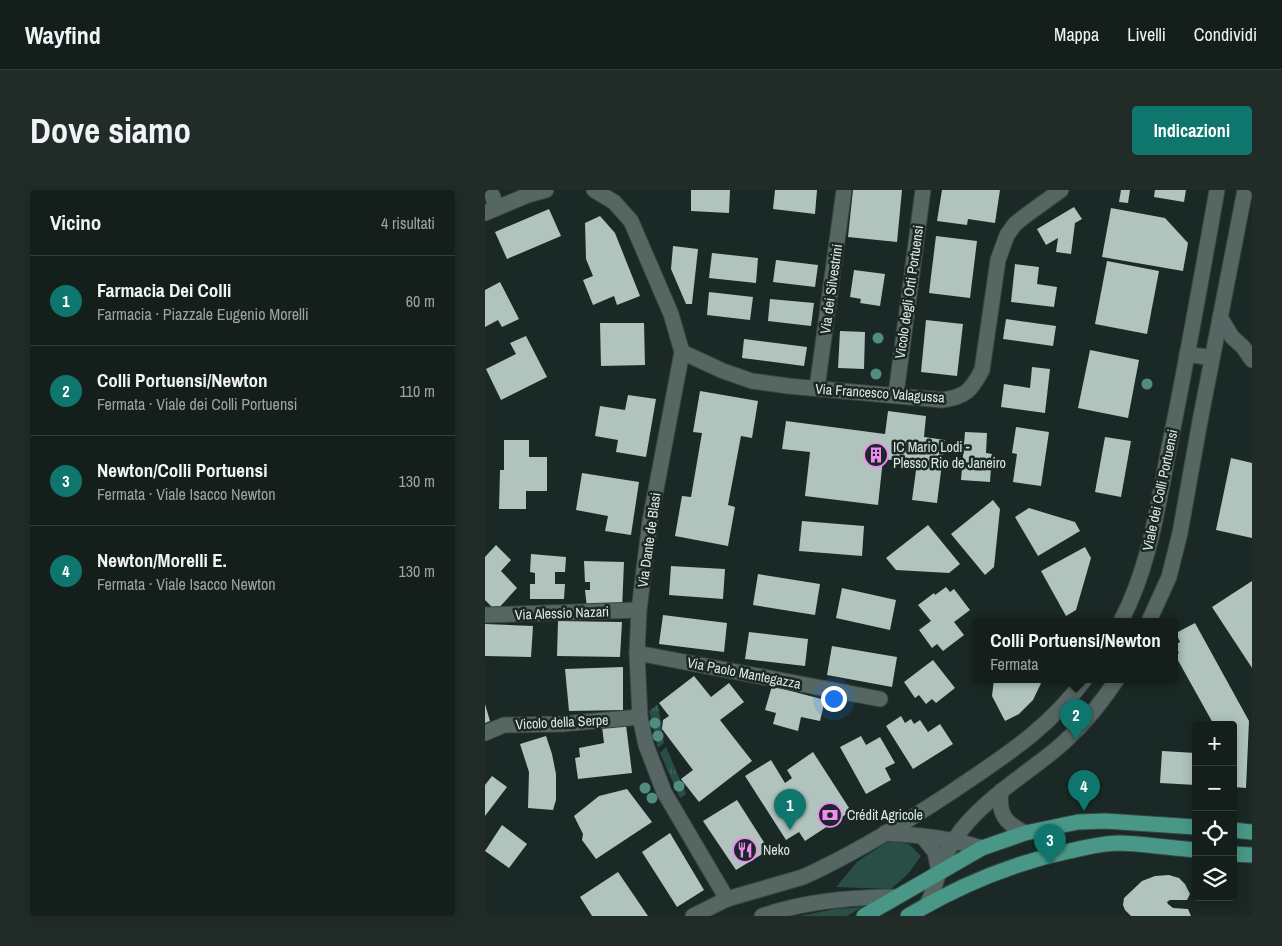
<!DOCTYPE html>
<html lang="it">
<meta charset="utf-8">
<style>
:root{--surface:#141f1c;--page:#212c29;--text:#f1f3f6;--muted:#9da2a3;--line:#333d3b;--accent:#0f766e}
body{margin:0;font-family:"Archivo Narrow",sans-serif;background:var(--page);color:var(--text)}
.controls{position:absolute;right:15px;bottom:15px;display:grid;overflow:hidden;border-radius:5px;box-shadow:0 2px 12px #0003}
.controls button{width:45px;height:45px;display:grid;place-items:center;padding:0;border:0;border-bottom:1px solid var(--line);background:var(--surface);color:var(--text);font:25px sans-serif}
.you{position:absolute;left:348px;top:508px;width:18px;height:18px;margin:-12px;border:4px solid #fff;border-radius:50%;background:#1a73e8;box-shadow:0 0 0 8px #1a73e833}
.badge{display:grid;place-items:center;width:32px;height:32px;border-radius:50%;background:var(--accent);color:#fff;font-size:16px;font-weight:700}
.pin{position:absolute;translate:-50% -41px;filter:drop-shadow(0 1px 2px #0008)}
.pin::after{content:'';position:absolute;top:26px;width:18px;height:15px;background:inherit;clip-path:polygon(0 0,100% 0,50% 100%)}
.popup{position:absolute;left:488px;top:428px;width:205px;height:65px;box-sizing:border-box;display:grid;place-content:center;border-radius:5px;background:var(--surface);filter:drop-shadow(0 1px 4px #0005);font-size:16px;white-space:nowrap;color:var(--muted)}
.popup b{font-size:19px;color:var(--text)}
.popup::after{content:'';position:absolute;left:50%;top:100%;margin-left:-10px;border:10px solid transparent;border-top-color:var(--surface)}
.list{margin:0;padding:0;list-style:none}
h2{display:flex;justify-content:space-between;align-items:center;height:65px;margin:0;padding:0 20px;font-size:21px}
h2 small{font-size:16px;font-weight:400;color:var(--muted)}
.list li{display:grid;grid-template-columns:32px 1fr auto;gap:15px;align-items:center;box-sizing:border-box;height:90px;padding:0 20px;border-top:1px solid var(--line)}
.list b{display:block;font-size:19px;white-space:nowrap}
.list p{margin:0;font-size:16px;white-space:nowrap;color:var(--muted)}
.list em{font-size:16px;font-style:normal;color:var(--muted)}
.icon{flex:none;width:28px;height:28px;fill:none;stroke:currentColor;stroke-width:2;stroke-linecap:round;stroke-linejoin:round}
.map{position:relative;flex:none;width:767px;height:726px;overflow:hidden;border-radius:5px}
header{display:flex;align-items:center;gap:30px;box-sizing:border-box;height:70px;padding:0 25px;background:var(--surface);border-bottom:1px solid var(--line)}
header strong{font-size:24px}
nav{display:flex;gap:28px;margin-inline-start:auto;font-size:18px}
.intro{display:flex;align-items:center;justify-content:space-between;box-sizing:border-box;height:120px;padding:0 30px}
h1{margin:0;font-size:35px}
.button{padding:12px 22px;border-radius:5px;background:var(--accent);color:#fff;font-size:18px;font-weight:700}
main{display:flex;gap:30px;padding:0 30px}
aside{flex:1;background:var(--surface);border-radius:5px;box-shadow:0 2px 12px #0003}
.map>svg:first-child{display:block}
.grass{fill:url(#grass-tufts)}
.garden{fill:#294e45}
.building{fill:#b0c3bd}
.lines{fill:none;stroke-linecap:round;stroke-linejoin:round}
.street-casing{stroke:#384541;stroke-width:17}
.secondary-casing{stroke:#384541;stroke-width:17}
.primary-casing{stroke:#384541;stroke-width:17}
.street{stroke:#566662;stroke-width:15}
.secondary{stroke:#566662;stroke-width:15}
.primary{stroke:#499887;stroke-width:15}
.tree{fill:#518d7e}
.labels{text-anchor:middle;stroke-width:5;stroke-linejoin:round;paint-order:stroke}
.street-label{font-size:14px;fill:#dee7e4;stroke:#1a2925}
.poi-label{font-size:14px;fill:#dee7e4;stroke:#1a2925;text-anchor:start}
</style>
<header>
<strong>Wayfind</strong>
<nav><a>Mappa</a><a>Livelli</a><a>Condividi</a></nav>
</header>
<div class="intro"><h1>Dove siamo</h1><a class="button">Indicazioni</a></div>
<main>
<aside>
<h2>Vicino<small>4 risultati</small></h2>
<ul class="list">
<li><span class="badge">1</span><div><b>Farmacia Dei Colli</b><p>Farmacia · Piazzale Eugenio Morelli</p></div><em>60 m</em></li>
<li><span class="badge">2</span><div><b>Colli Portuensi/Newton</b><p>Fermata · Viale dei Colli Portuensi</p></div><em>110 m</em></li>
<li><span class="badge">3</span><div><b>Newton/Colli Portuensi</b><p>Fermata · Viale Isacco Newton</p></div><em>130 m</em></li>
<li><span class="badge">4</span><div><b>Newton/Morelli E.</b><p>Fermata · Viale Isacco Newton</p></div><em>130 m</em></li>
</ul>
</aside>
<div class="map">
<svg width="767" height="726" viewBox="0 0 767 726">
<defs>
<pattern id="grass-tufts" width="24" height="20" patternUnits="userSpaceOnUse" patternTransform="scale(1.25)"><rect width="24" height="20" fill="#294e45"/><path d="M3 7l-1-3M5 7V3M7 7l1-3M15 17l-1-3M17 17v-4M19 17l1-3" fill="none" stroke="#486860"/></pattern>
</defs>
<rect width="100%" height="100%" fill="#1a2925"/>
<!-- grass -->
<g class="grass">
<polygon points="173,514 179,553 173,558 164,521"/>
<polygon points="181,557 201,604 195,608 175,563"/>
</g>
<!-- garden -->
<g class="garden">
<polygon points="404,651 424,654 436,666 423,684 406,699 351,697 373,671"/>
<polygon points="377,717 362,726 314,726 350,719"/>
</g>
<!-- building -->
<g class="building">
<polygon points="206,0 245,0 244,23 206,21"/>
<polygon points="290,0 332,0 330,24 288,19"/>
<polygon points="368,0 417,0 412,52 363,47"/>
<polygon points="457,0 515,0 510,33 483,29 482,35 452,31"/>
<polygon points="636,0 645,0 643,13 634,12"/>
<polygon points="670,0 701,0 699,12 669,7"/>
<polygon points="589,17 597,29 590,33 586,64 571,62 573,48 561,55 552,39"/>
<polygon points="626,18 680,28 703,53 698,81 617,67"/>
<polygon points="64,19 76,46 22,69 10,42"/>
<polygon points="115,26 130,43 155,106 132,115 129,106 108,115 98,90 108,86 101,69 100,33"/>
<polygon points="451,46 492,51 485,108 444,103"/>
<polygon points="188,56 213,59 207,114 201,114 186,79"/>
<polygon points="227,63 273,68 271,93 224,88"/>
<polygon points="291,70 333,75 330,97 288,92"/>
<polygon points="622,71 674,81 662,144 610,134"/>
<polygon points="530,74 554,77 552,94 572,97 569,117 526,112"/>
<polygon points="369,80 400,84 395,116 375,113 376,109 365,107"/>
<polygon points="15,92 34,129 17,137 13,130 0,137 0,100"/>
<polygon points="224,102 268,107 265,130 222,125"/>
<polygon points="285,109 329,113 326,136 283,131"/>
<polygon points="521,129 571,136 568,156 518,149"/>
<polygon points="441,130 478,134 472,186 436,182"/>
<polygon points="115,133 159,133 160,175 116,176"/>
<polygon points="355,141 380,142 379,179 353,178"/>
<polygon points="41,146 62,187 16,210 1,179 31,164 25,153"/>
<polygon points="259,149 322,157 319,176 257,168"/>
<polygon points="605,160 654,170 643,228 593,218"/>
<polygon points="547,177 565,179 560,223 516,217 519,194 545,198"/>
<polygon points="215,201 273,211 267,248 256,246 243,315 250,317 243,356 190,346 197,306 206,307 217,243 208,242"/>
<polygon points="143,205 171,209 161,267 131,262 133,250 110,246 115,216 140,220"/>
<polygon points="403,221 441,226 439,247 460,250 452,313 427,310 432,273 398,269 393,315 320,306 325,262 297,259 301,231 400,244"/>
<polygon points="531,237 564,242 556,296 528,292 532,264 527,263"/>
<polygon points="480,242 502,243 501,263 507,264 505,292 476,290"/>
<polygon points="620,247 646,251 636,307 610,302"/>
<polygon points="19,250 44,250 44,267 62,267 62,301 41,301 41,319 14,319 15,280 19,280"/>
<polygon points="746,268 767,273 767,348 731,340"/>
<polygon points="97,283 154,292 146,345 120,341 123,326 91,320"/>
<polygon points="508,310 515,319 509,377 500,385 466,344"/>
<polygon points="544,318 590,332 595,341 553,366 530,327"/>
<polygon points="317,331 379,336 377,366 314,361"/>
<polygon points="443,335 475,374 464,383 411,380 401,368"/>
<polygon points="11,355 26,370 16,381 32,398 11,421 0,410 0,367"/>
<polygon points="600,357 606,368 591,420 581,426 556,381"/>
<polygon points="46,364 81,367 80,382 70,382 70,394 80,394 79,409 45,409 45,394 50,394 50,383 45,382"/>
<polygon points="99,371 139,372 137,419 102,418 100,400 105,400 105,392 100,392"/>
<polygon points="186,376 240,379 238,409 184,405"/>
<polygon points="273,384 335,394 330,425 268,415"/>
<polygon points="767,391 767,478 727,417"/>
<polygon points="461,397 465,402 469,399 485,420 469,432 479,445 458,461 452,454 447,458 434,440 446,431 433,415 449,403 450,405"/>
<polygon points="357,398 411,410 405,440 351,428"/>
<polygon points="178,425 242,433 239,462 174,454"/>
<polygon points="73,431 137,432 135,467 72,466"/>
<polygon points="710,433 764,531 761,598 748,597 748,535 729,535 690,465 694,463 690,455 695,452 691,443"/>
<polygon points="0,434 48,436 46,467 0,466"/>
<polygon points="264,442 323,449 320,476 260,469"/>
<polygon points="347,456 412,467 407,497 342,485"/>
<polygon points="448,470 470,498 451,513 447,509 441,514 434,505 430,508 419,492"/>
<polygon points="138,477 138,520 84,521 80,479"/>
<polygon points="209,486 226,507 244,493 259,512 235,530 267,571 214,612 196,589 208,580 177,539 178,530 184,526 174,513"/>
<polygon points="509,489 558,489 548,510 534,524 520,531 507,506"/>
<polygon points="287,496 340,510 335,531 316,527 313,541 288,534 291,523 280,520"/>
<polygon points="0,514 5,531 0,533"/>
<polygon points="416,526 420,533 426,529 429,534 435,530 443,542 455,534 468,554 428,579 401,536"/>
<polygon points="141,535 147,583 93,589 90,568 95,567 94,558 119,553 117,536"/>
<polygon points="61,546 67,564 71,584 71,610 68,620 43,618 44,582 35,554"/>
<polygon points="376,546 381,555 395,547 410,573 400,578 406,590 381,604 355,557"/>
<polygon points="677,561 711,563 711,595 675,593"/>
<polygon points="328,562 366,621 320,651 314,642 301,650 260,586 286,570 300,593 307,588 302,580"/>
<polygon points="7,586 22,597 0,626 0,595"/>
<polygon points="142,599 167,632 111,669 97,650 98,644 89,626 114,606"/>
<polygon points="252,610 284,660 251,680 218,631"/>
<polygon points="17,635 42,654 24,678 0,661"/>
<polygon points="185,643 219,700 192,717 157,662"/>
<polygon points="133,682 163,726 107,726 95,707"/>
<polygon points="684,685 694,688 700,694 705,704 702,710 685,710 682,712 683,714 688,718 703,719 706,726 646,726 640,720 638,715 639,708 657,691 670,686"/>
</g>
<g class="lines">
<!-- street casing -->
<g class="street-casing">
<g id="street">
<polyline points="5,0 12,18"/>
<polyline points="109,0 129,12 146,31 186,124 197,162 165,331 154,420 152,463 155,527 161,555 179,602 242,709"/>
<polyline points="0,23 43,5 61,0"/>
<polyline points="735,127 747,147 758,157 767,170"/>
<path d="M197,162L238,181L267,191L303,196L457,210C480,207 486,201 497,180L513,70L522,45L530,34L540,26L576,0"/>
<polyline points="702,164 727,168"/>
<polyline points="332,198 359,0"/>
<polyline points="411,204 438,0"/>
<polyline points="0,425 154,420"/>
<polyline points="152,463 395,509"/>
<polyline points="0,543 19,535 77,534 155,527"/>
<polyline points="437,646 450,662 454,682"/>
<path d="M277,726C320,711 365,707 410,707"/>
</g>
</g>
<!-- secondary casing -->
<g class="secondary-casing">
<g id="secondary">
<path d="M636,431C665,376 673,314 685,253C702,169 717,85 732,0"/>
<polyline points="664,431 684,387 695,343 715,231 760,0"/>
<path d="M516,601C513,624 520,633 540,643"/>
<path d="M400,643C434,645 464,648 497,658"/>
<path d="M442,714C448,704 450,694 454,682C458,668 468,651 477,639C503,607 538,586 570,560C594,540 615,515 632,489"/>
<path d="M208,726L242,709L318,687L333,680C380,657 426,629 471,599C521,565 563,539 600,489"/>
</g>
</g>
<!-- primary casing -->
<g class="primary-casing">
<g id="primary">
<polyline points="748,640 767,642"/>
<polyline points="748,664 767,665"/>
<polyline points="379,726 497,658 540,643 593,632 620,631 711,637"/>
<path d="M423,726C473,696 528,673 585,661C602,657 618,653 635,653C660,654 686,658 711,660"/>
</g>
</g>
<!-- street -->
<use href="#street" class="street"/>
<!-- secondary -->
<use href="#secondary" class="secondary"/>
<!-- primary -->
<use href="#primary" class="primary"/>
</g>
<!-- trees -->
<g class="tree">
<circle cx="393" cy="148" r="5.5"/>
<circle cx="391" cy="184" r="5.5"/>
<circle cx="662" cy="194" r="5.5"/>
<circle cx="170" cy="533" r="5.5"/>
<circle cx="173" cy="546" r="5.5"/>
<circle cx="194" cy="596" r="5.5"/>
<circle cx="160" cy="598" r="5.5"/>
<circle cx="167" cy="608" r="5.5"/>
</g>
<!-- icons -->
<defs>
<g id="building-ring" transform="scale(1.25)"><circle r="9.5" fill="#1a2925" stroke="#f18af4" stroke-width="1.5"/><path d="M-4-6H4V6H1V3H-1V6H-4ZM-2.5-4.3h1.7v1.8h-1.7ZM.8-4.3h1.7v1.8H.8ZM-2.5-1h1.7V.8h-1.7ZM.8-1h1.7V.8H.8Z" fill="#f18af4"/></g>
<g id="bank-ring" transform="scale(1.25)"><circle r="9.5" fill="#1a2925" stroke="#f18af4" stroke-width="1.5"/><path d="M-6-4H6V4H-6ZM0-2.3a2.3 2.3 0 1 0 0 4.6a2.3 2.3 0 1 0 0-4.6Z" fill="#f18af4"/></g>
<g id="restaurant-ring" transform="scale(1.25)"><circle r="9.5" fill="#1a2925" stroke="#f18af4" stroke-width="1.5"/><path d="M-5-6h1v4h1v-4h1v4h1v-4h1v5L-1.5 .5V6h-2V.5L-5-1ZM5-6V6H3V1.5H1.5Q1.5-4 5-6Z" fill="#f18af4"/></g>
</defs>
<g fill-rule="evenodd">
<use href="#building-ring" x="391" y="265"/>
<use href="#bank-ring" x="345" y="625"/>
<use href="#restaurant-ring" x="260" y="660"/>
</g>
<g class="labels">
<!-- street labels -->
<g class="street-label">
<text transform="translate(346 99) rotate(-82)" y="5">Via dei Silvestrini</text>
<text transform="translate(424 102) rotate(-82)" y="5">Vicolo degli Orti Portuensi</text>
<text transform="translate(395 203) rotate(4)" y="5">Via Francesco Valagussa</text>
<text transform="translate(675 300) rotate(-78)" y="5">Viale dei Colli Portuensi</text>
<text transform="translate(164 350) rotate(-82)" y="5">Via Dante de Blasi</text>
<text transform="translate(77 423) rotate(-2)" y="5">Via Alessio Nazari</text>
<text transform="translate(259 483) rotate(11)" y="5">Via Paolo Mantegazza</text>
<text transform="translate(77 532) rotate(-3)" y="5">Vicolo della Serpe</text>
</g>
<!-- poi labels -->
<g class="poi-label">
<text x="408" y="262">IC Mario Lodi -<tspan x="408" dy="16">Plesso Rio de Janeiro</tspan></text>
<text x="362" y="630">Crédit Agricole</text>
<text x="278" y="665">Neko</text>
</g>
</g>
</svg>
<div class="controls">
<button>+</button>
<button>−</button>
<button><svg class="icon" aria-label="locate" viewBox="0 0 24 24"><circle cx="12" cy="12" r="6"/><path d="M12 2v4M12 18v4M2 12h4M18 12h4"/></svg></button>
<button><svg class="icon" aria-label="layers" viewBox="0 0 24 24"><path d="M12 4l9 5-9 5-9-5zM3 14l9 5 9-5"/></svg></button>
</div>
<div class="you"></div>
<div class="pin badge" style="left:305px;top:640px">1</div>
<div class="pin badge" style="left:591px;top:550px">2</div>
<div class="popup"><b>Colli Portuensi/Newton</b>Fermata</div>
<div class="pin badge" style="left:565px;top:675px">3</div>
<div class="pin badge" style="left:599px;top:621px">4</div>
</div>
</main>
